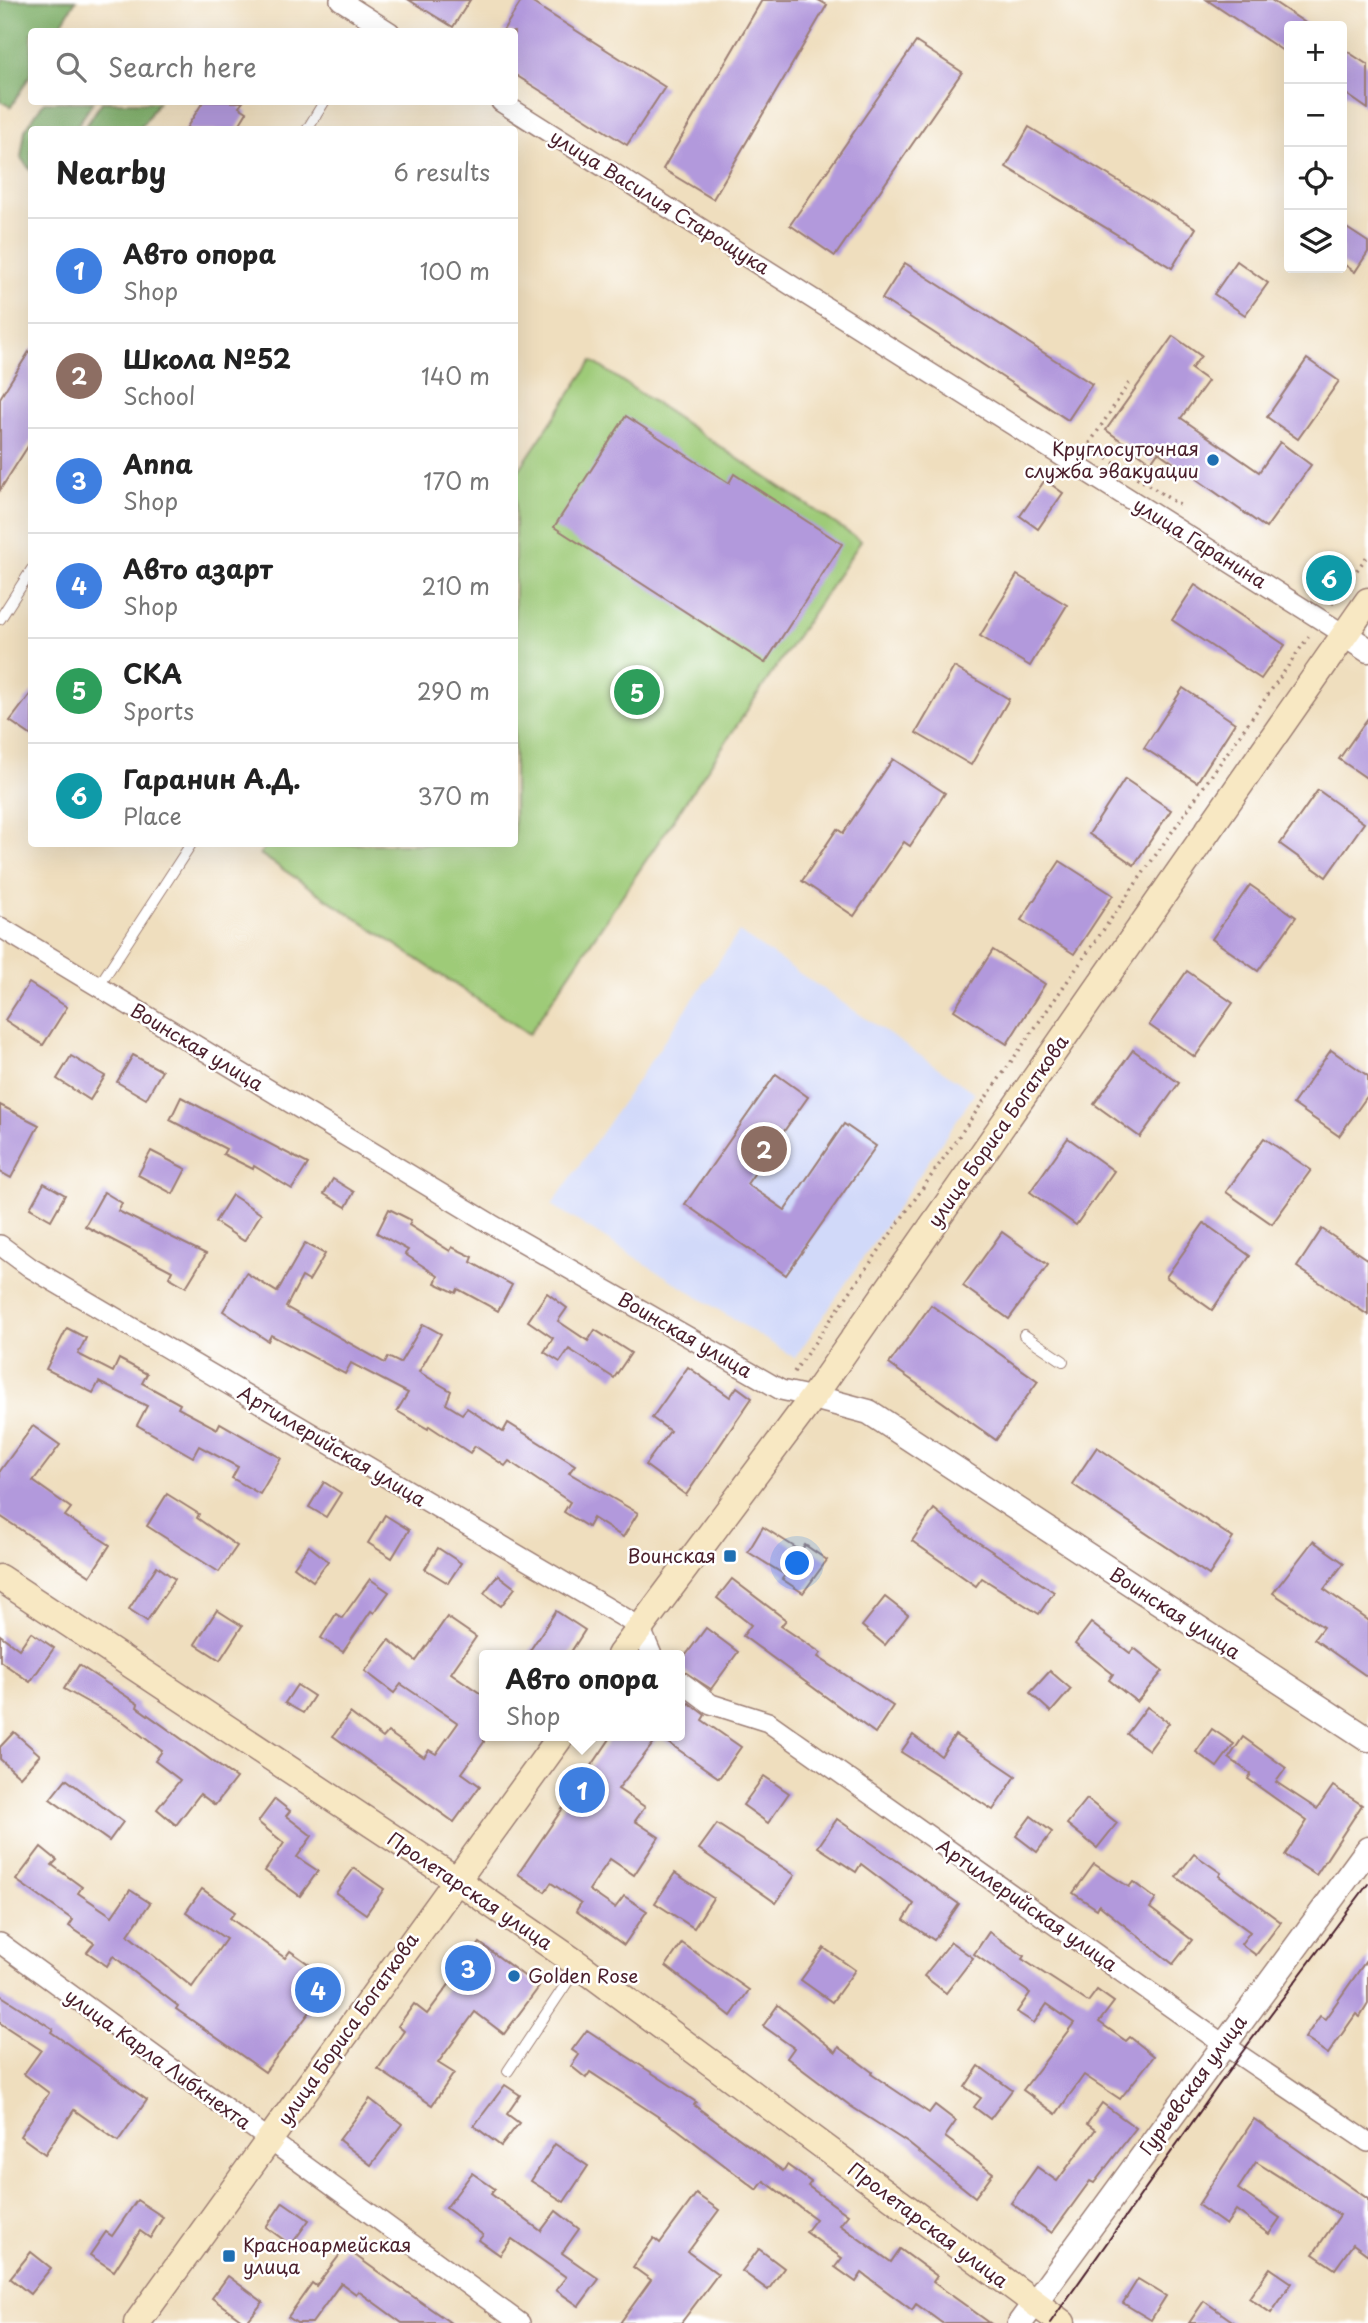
<!DOCTYPE html>
<meta charset="utf-8">
<style>
:root{--surface:#fff;--page:#f6f6f6;--text:#222;--muted:#767676;--line:#e0e0e0;--accent:#b45309}
body{margin:0;font-family:"Playpen Sans",sans-serif;background:var(--page);color:var(--text)}
.controls{position:absolute;right:21px;top:21px;display:grid;overflow:hidden;border-radius:7px;box-shadow:0 7px 28px #0002}
.controls button{width:63px;height:63px;display:grid;place-items:center;padding:0;border:0;border-bottom:2px solid var(--line);background:var(--surface);color:var(--text);font:35px sans-serif}
.you{position:absolute;left:798px;top:1564px;width:24px;height:24px;margin:-18px;border:5px solid #fff;border-radius:50%;background:#1a73e8;box-shadow:0 0 0 10px #1a73e833}
.badge{display:grid;place-items:center;width:46px;height:46px;border-radius:50%;background:var(--accent);color:#fff;font-size:23px;font-weight:700}
.pin{position:absolute;translate:-50% -50%;border:4px solid #fff;box-shadow:0 2px 7px #0006}
.popup{position:absolute;left:479px;top:1650px;width:206px;height:91px;box-sizing:border-box;display:grid;place-content:center;border-radius:7px;background:var(--surface);filter:drop-shadow(0 2px 5px #0005);font-size:23px;white-space:nowrap;color:var(--muted)}
.popup b{font-size:26px;color:var(--text)}
.popup::after{content:'';position:absolute;left:50%;top:100%;margin-left:-14px;border:14px solid transparent;border-top-color:var(--surface)}
.list{margin:0;padding:0;list-style:none}
h2{display:flex;justify-content:space-between;align-items:center;height:91px;margin:0;padding:0 28px;font-size:30px}
h2 small{font-size:23px;font-weight:400;color:var(--muted)}
.list li{display:grid;grid-template-columns:46px 1fr auto;gap:21px;align-items:center;box-sizing:border-box;height:105px;padding:0 28px;border-top:2px solid var(--line)}
.list b{display:block;font-size:26px;white-space:nowrap}
.list p{margin:0;font-size:23px;white-space:nowrap;color:var(--muted)}
.list em{font-size:23px;font-style:normal;color:var(--muted)}
.icon{flex:none;width:38px;height:38px;fill:none;stroke:currentColor;stroke-width:2;stroke-linecap:round;stroke-linejoin:round}
.map{position:relative;flex:none;width:1368px;height:2323px;overflow:hidden}
.search{position:absolute;background:var(--surface);box-shadow:0 7px 28px #0002;left:28px;top:28px;width:490px;height:77px;display:flex;align-items:center;gap:18px;box-sizing:border-box;padding:0 24px;border-radius:7px;color:var(--muted);font-size:26px}
.panel{position:absolute;background:var(--surface);box-shadow:0 7px 28px #0002;left:28px;top:126px;width:490px;height:721px;border-radius:7px}
.map>svg:first-child{display:block}
.built{fill:#d1d9f9}
.green{fill:#9ecb78;stroke:#747552;stroke-width:2}
.forest{fill:#7eaf68;stroke:#64674a;stroke-width:2}
.building{fill:#b299dc}
.lines{fill:none;stroke-linecap:round;stroke-linejoin:round}
.service-casing{stroke:#9c7e74;stroke-width:12}
.minor-casing{stroke:#9c7e74;stroke-width:22}
.tertiary-casing{stroke:#9c7e74;stroke-width:27}
.secondary-casing{stroke:#9c7e74;stroke-width:29}
.path{stroke:#9c7e74;stroke-width:3.5;stroke-dasharray:2 5;stroke-linecap:butt}
.service{stroke:#fff;stroke-width:10}
.minor{stroke:#fff;stroke-width:19}
.tertiary{stroke:#fff;stroke-width:24}
.secondary{stroke:#f8e8c3;stroke-width:26}
.tram{stroke:#4a1f2b;stroke-width:2}
.poi-dot{fill:#1f6fb2;stroke:#fff;stroke-width:2.5}
.labels{text-anchor:middle;stroke-width:5;stroke-linejoin:round;paint-order:stroke}
.street-label{font-size:19px;fill:#4a1f2b;stroke:#fff}
.poi-label{font-size:19px;fill:#4a1f2b;stroke:#fff;text-anchor:end}
</style>
<div class="map">
<svg width="1368" height="2323" viewBox="0 0 1368 2323">
<rect width="100%" height="100%" fill="#fff"/>
<filter id="ink" filterUnits="userSpaceOnUse"><feTurbulence type="fractalNoise" baseFrequency=".0143" numOctaves="2"/><feDisplacementMap in="SourceGraphic" scale="14" xChannelSelector="R" yChannelSelector="G"/><feConvolveMatrix kernelMatrix="1 2 1 2 8 2 1 2 1" color-interpolation-filters="sRGB"/></filter>
<filter id="wash" filterUnits="userSpaceOnUse"><feTurbulence type="fractalNoise" baseFrequency=".00686" numOctaves="4" result="noise"/><feDisplacementMap in="SourceGraphic" scale="28" xChannelSelector="R" yChannelSelector="G"/><feGaussianBlur stdDeviation="1.57" result="paint"/><feColorMatrix in="noise" values="0 0 0 0 0 0 0 0 0 0 0 0 0 0 0 0 0 1.4 0 .05"/><feComposite in="paint" operator="in"/></filter>
<g filter="url(#wash)">
<rect width="100%" height="100%" fill="#efdebe"/>
<!-- built -->
<polygon class="built" points="739,932 975,1093 795,1358 552,1205"/>
<!-- green -->
<polygon class="green" points="592,361 861,541 529,1034 260,854 267,844 514,844 515,476"/>
<!-- forest -->
<g class="forest">
<polygon points="0,0 76,0 57,31 32,32 31,74 11,107 0,101"/>
<polygon points="44,102 93,102 75,129 32,130 31,171 21,158 25,130"/>
<polygon points="102,102 158,102 140,129 84,129"/>
</g>
<g id="blocks">
<!-- building -->
<g class="building">
<polygon points="409,0 470,0 453,27"/>
<polygon points="522,0 528,0 665,87 627,145 514,74 514,32 502,32"/>
<polygon points="762,0 818,0 827,5 713,199 663,169"/>
<polygon points="1207,0 1271,0 1310,26 1289,26 1289,55"/>
<polygon points="916,42 962,72 835,256 790,225"/>
<polygon points="1342,48 1368,65 1368,109 1342,91"/>
<polygon points="203,102 243,102 239,107 247,112 236,130 185,130"/>
<polygon points="1029,127 1196,228 1172,268 1006,167"/>
<polygon points="1342,225 1368,242 1368,252 1355,272 1342,263"/>
<polygon points="1237,261 1268,283 1245,315 1214,294"/>
<polygon points="905,263 1092,384 1068,420 882,299"/>
<polygon points="1173,336 1201,356 1191,369 1208,381 1181,418 1259,472 1280,442 1311,465 1266,528 1158,452 1151,462 1106,430"/>
<polygon points="32,347 32,440 0,490 0,398"/>
<polygon points="1307,359 1339,381 1298,439 1267,417"/>
<polygon points="626,416 729,483 734,474 842,544 765,663 554,527"/>
<polygon points="1045,480 1063,493 1038,529 1020,516"/>
<polygon points="1017,575 1067,605 1030,666 980,636"/>
<polygon points="1195,585 1285,645 1261,679 1172,620"/>
<polygon points="954,667 1009,699 971,765 916,733"/>
<polygon points="1183,688 1235,723 1197,782 1144,748"/>
<polygon points="32,692 32,736 10,721"/>
<polygon points="1368,718 1368,779 1339,759"/>
<polygon points="893,759 945,793 910,846 904,842 854,916 802,881 837,829 843,833"/>
<polygon points="1125,779 1171,810 1134,865 1089,834"/>
<polygon points="1318,790 1364,823 1326,877 1280,844"/>
<polygon points="1060,861 1113,895 1074,954 1021,920"/>
<polygon points="1250,885 1296,917 1258,971 1212,939"/>
<polygon points="993,950 1045,984 1007,1044 954,1010"/>
<polygon points="1187,971 1233,1003 1195,1057 1149,1025"/>
<polygon points="29,983 67,1007 43,1045 5,1020"/>
<polygon points="1133,1050 1179,1083 1140,1137 1094,1104"/>
<polygon points="1331,1050 1368,1076 1368,1095 1339,1136 1293,1104"/>
<polygon points="133,1055 162,1071 146,1099 117,1082"/>
<polygon points="71,1056 105,1076 90,1100 57,1079"/>
<polygon points="776,1074 808,1097 747,1184 785,1210 844,1124 876,1146 786,1275 685,1204"/>
<polygon points="181,1097 308,1164 292,1189 254,1166 253,1169 223,1154 226,1149 170,1120"/>
<polygon points="0,1105 39,1125 11,1178 0,1172"/>
<polygon points="1068,1138 1114,1171 1076,1225 1030,1192"/>
<polygon points="1264,1138 1311,1170 1272,1224 1226,1192"/>
<polygon points="151,1151 186,1169 173,1194 138,1175"/>
<polygon points="333,1179 354,1192 346,1207 324,1194"/>
<polygon points="44,1183 65,1195 51,1220 30,1208"/>
<polygon points="104,1192 122,1203 118,1211 206,1254 186,1287 169,1277 172,1271 85,1226"/>
<polygon points="232,1195 261,1214 244,1241 215,1222"/>
<polygon points="389,1209 411,1220 409,1225 450,1251 452,1247 473,1257 471,1262 512,1285 498,1311 458,1289 456,1293 435,1283 438,1276 405,1254 408,1250 377,1233"/>
<polygon points="1204,1223 1250,1256 1212,1310 1166,1277"/>
<polygon points="1322,1229 1368,1260 1368,1315 1297,1267"/>
<polygon points="1002,1232 1048,1265 1009,1319 963,1286"/>
<polygon points="305,1243 325,1254 309,1281 302,1277 286,1307 385,1363 388,1357 400,1363 423,1324 441,1334 419,1372 451,1391 446,1404 462,1414 467,1408 503,1432 508,1423 575,1465 569,1473 638,1513 623,1537 593,1518 588,1527 564,1512 570,1502 509,1461 505,1466 475,1446 470,1453 429,1426 428,1429 397,1411 408,1393 351,1363 345,1374 271,1335 268,1341 223,1311 246,1273 277,1292"/>
<polygon points="547,1293 567,1308 558,1321 588,1341 595,1330 631,1353 614,1378 569,1349 560,1362 544,1352 553,1338 528,1321"/>
<polygon points="931,1305 1038,1381 996,1440 889,1364"/>
<polygon points="67,1328 86,1338 78,1354 113,1372 119,1359 147,1374 142,1383 180,1404 178,1408 217,1429 220,1423 281,1458 260,1494 232,1478 238,1467 199,1446 193,1457 137,1425 147,1406 99,1382 93,1393 46,1369"/>
<polygon points="688,1367 730,1397 737,1387 752,1398 686,1495 645,1465 670,1431 652,1418"/>
<polygon points="33,1426 60,1445 33,1481 71,1508 65,1516 110,1545 90,1576 0,1516 0,1471"/>
<polygon points="1097,1447 1233,1538 1209,1575 1072,1484"/>
<polygon points="324,1482 341,1493 326,1517 309,1507"/>
<polygon points="167,1494 199,1514 197,1518 237,1546 219,1572 147,1526"/>
<polygon points="934,1509 961,1531 1054,1592 1039,1614 982,1578 976,1586 912,1541"/>
<polygon points="385,1515 409,1530 392,1558 368,1543"/>
<polygon points="763,1527 801,1551 805,1545 827,1560 803,1593 782,1579 785,1575 748,1552"/>
<polygon points="1313,1541 1344,1563 1324,1589 1368,1620 1368,1677 1314,1639 1323,1627 1273,1593"/>
<polygon points="309,1546 328,1561 313,1581 294,1567"/>
<polygon points="438,1548 461,1563 448,1583 425,1569"/>
<polygon points="157,1566 175,1579 147,1621 129,1609"/>
<polygon points="498,1575 515,1588 501,1606 484,1593"/>
<polygon points="370,1579 389,1592 374,1613 371,1611 343,1652 321,1638 336,1614 342,1618"/>
<polygon points="732,1579 786,1620 781,1626 821,1653 818,1657 893,1706 875,1733 743,1636 751,1625 717,1598"/>
<polygon points="885,1597 908,1615 885,1645 862,1626"/>
<polygon points="217,1610 242,1626 220,1660 195,1644"/>
<polygon points="556,1611 585,1630 569,1655 527,1655"/>
<polygon points="447,1617 476,1637 451,1673 484,1696 484,1742 462,1773 480,1786 454,1822 333,1736 350,1713 383,1738 388,1732 424,1757 429,1750 436,1754 458,1723 401,1684 394,1693 365,1671 389,1640 416,1661"/>
<polygon points="1091,1623 1130,1653 1134,1648 1163,1671 1137,1702 1109,1680 1113,1674 1075,1644"/>
<polygon points="706,1628 738,1652 711,1689 680,1669 680,1663"/>
<polygon points="31,1632 54,1648 30,1682 0,1661 0,1635 19,1649"/>
<polygon points="79,1665 138,1704 137,1707 236,1778 215,1805 200,1794 176,1825 157,1809 180,1780 155,1761 162,1751 125,1723 64,1689"/>
<polygon points="1050,1671 1071,1689 1051,1712 1030,1693"/>
<polygon points="297,1685 314,1696 303,1713 285,1703"/>
<polygon points="689,1703 705,1715 702,1720 741,1747 719,1778 659,1736 618,1789 645,1807 635,1821 659,1837 634,1875 610,1859 589,1890 615,1908 624,1896 647,1911 624,1945 576,1911 581,1903 551,1883 545,1892 518,1874 612,1736 680,1736 680,1716"/>
<polygon points="1147,1707 1169,1723 1149,1750 1127,1734"/>
<polygon points="1212,1729 1234,1744 1217,1767 1196,1752"/>
<polygon points="14,1732 40,1755 20,1777 0,1759 0,1747"/>
<polygon points="913,1735 941,1756 955,1735 1016,1776 993,1810 901,1752"/>
<polygon points="1243,1737 1286,1768 1276,1782 1317,1809 1333,1786 1362,1805 1316,1875 1285,1855 1307,1821 1248,1779 1251,1774 1229,1758"/>
<polygon points="764,1776 789,1793 768,1823 743,1805"/>
<polygon points="66,1779 123,1822 109,1841 50,1799"/>
<polygon points="275,1799 290,1811 286,1816 312,1836 297,1857 318,1871 300,1896 265,1871 284,1843 258,1822"/>
<polygon points="1087,1799 1117,1823 1097,1848 1067,1824"/>
<polygon points="1031,1816 1052,1832 1037,1852 1016,1836"/>
<polygon points="837,1819 959,1904 934,1940 904,1920 914,1904 861,1864 856,1872 818,1847"/>
<polygon points="717,1824 795,1875 776,1903 699,1849"/>
<polygon points="41,1847 57,1860 52,1865 82,1887 78,1893 112,1916 130,1890 150,1903 128,1935 192,1987 226,1939 186,1912 202,1889 235,1912 230,1918 285,1958 290,1951 333,1981 265,2072 176,2009 178,2006 113,1956 107,1966 87,1952 94,1943 69,1926 73,1920 16,1880"/>
<polygon points="1194,1854 1221,1873 1219,1876 1281,1922 1256,1955 1241,1944 1250,1932 1176,1877"/>
<polygon points="1094,1864 1129,1887 1133,1882 1156,1899 1150,1908 1192,1940 1173,1964 1099,1905 1097,1909 1073,1893"/>
<polygon points="354,1868 384,1889 366,1914 336,1893"/>
<polygon points="675,1873 713,1898 694,1928 655,1903"/>
<polygon points="989,1932 1024,1956 1022,1959 1088,2002 1097,1990 1114,2002 1099,2022 1126,2041 1130,2037 1154,2056 1120,2099 1084,2075 1056,2114 1023,2090 1074,2023 1047,2004 1034,2023 1017,2012 1030,1993 974,1954"/>
<polygon points="951,1942 973,1958 946,1993 924,1976"/>
<polygon points="480,1943 539,1987 504,2034 475,2012 438,2063 454,2073 432,2105 378,2069 404,2031 398,2026 414,2004 427,2014"/>
<polygon points="682,1943 749,1990 731,2016 666,1966"/>
<polygon points="824,1948 855,1970 832,2002 801,1980"/>
<polygon points="1368,1958 1368,2004 1360,2017 1356,2014 1328,2054 1305,2038 1320,2016 1325,2019"/>
<polygon points="0,1995 53,2029 51,2032 147,2100 118,2141 74,2110 45,2154 20,2136 49,2093 24,2074 41,2050 0,2023"/>
<polygon points="778,2005 836,2052 839,2047 872,2072 871,2074 929,2113 935,2105 956,2121 945,2137 993,2173 975,2197 908,2143 852,2107 787,2058 794,2048 763,2026"/>
<polygon points="587,2030 696,2102 694,2105 783,2171 787,2165 811,2182 808,2186 848,2215 840,2225 891,2262 900,2249 937,2276 933,2282 990,2323 942,2323 916,2304 912,2310 862,2273 856,2282 835,2267 842,2258 806,2232 816,2219 764,2181 757,2190 677,2129 590,2072 586,2078 571,2066 579,2055 572,2050"/>
<polygon points="979,2066 1012,2090 990,2119 974,2107 981,2098 965,2087"/>
<polygon points="505,2085 520,2095 507,2114 519,2123 501,2146 474,2126"/>
<polygon points="370,2099 402,2124 371,2165 339,2140"/>
<polygon points="1102,2103 1136,2128 1094,2183 1090,2181 1052,2233 1011,2203 1037,2167 1057,2181 1095,2130 1087,2124"/>
<polygon points="1254,2119 1368,2199 1368,2255 1353,2244 1335,2269 1313,2254 1340,2215 1256,2162 1238,2189 1280,2218 1269,2234 1236,2210 1226,2225 1198,2205"/>
<polygon points="555,2144 588,2166 564,2202 531,2181"/>
<polygon points="472,2173 495,2189 491,2194 541,2231 556,2211 579,2229 562,2253 599,2279 579,2306 556,2290 566,2277 512,2239 500,2255 479,2240 483,2235 446,2208"/>
<polygon points="696,2194 719,2210 688,2252 718,2274 681,2323 620,2323 651,2280 633,2267 654,2238 660,2243"/>
<polygon points="137,2200 163,2217 150,2238 140,2231 114,2271 90,2255 106,2232 112,2236"/>
<polygon points="283,2202 309,2220 291,2245 266,2227"/>
<polygon points="345,2248 395,2284 451,2323 402,2323 358,2291 356,2294 341,2283 312,2323 297,2323 288,2317 312,2283 316,2286"/>
<polygon points="759,2249 784,2268 768,2290 742,2271"/>
<polygon points="31,2252 51,2268 30,2294 10,2278"/>
<polygon points="1270,2268 1292,2283 1271,2313 1249,2298"/>
<polygon points="228,2276 263,2302 246,2323 212,2298"/>
<polygon points="1138,2279 1166,2296 1151,2320 1123,2303"/>
<polygon points="1204,2301 1235,2323 1189,2323"/>
</g>
</g>
</g>
<g filter="url(#ink)">
<use href="#blocks" fill-opacity="0" stroke="#9c7e74" stroke-width="2"/>
<g class="lines">
<!-- service casing -->
<g class="service-casing">
<g id="service">
<polyline points="307,130 324,102"/>
<polyline points="0,619 32,569"/>
<polyline points="98,987 191,844"/>
<polyline points="1024,1335 1063,1361"/>
<polyline points="508,2071 578,1966"/>
</g>
</g>
<!-- minor casing -->
<g class="minor-casing">
<g id="minor">
<polyline points="340,0 390,32"/>
<polyline points="501,102 1345,635"/>
<polyline points="0,927 491,1224 781,1390 813,1397"/>
<polyline points="0,1245 31,1268 640,1627 652,1655"/>
<polyline points="680,1681 711,1704 768,1722 1223,2044 1368,2142"/>
<polyline points="0,1943 520,2323"/>
</g>
</g>
<!-- tertiary casing -->
<g class="tertiary-casing">
<g id="tertiary">
<polyline points="1345,635 1368,650"/>
<polyline points="813,1397 869,1412 1368,1739"/>
<polyline points="1020,2323 1368,1849"/>
</g>
</g>
<!-- secondary casing -->
<g class="secondary-casing">
<g id="secondary">
<polyline points="0,1578 455,1879 579,1965 1062,2323"/>
<polyline points="620,1655 813,1397 1368,601"/>
<polyline points="137,2323 561,1736"/>
</g>
</g>
<!-- path -->
<g class="path">
<polyline points="1129,383 1088,446 1181,506"/>
<polyline points="1332,604 1368,555"/>
<polyline points="794,1372 1309,636"/>
</g>
<!-- service -->
<use href="#service" class="service"/>
<!-- minor -->
<use href="#minor" class="minor"/>
<!-- tertiary -->
<use href="#tertiary" class="tertiary"/>
<!-- secondary -->
<use href="#secondary" class="secondary"/>
<!-- tram -->
<polyline class="tram" points="1050,2323 1240,2055 1368,1884"/>
</g>
</g>
<!-- markers -->
<g class="poi-dot">
<circle cx="1213" cy="460" r="7"/>
<rect x="723" y="1549" width="14" height="14" rx="3.5"/>
<circle cx="514" cy="1976" r="7"/>
<rect x="222" y="2249" width="14" height="14" rx="3.5"/>
</g>
<g class="labels">
<!-- street labels -->
<g class="street-label">
<text transform="translate(660 202) rotate(32)" y="7">улица Василия Старощука</text>
<text transform="translate(1200 543) rotate(32)" y="7">улица Гаранина</text>
<text transform="translate(197 1047) rotate(31)" y="7">Воинская улица</text>
<text transform="translate(998 1131) rotate(-55)" y="7">улица Бориса Богаткова</text>
<text transform="translate(685 1335) rotate(30)" y="7">Воинская улица</text>
<text transform="translate(332 1446) rotate(31)" y="7">Артиллерийская улица</text>
<text transform="translate(1175 1613) rotate(33)" y="7">Воинская улица</text>
<text transform="translate(470 1891) rotate(34)" y="7">Пролетарская улица</text>
<text transform="translate(1027 1905) rotate(35)" y="7">Артиллерийская улица</text>
<text transform="translate(348 2029) rotate(-55)" y="7">улица Бориса Богаткова</text>
<text transform="translate(158 2059) rotate(36)" y="7">улица Карла Либкнехта</text>
<text transform="translate(1193 2085) rotate(-54)" y="7">Гурьевская улица</text>
<text transform="translate(928 2225) rotate(37)" y="7">Пролетарская улица</text>
</g>
<!-- poi labels -->
<g class="poi-label">
<text x="1199" y="456">Круглосуточная<tspan x="1199" dy="22">служба эвакуации</tspan></text>
<text x="716" y="1563">Воинская</text>
<text x="528" y="1983" text-anchor="start">Golden Rose</text>
<text x="243" y="2252" text-anchor="start">Красноармейская<tspan x="243" dy="22">улица</tspan></text>
</g>
</g>
</svg>
<div class="controls">
<button>+</button>
<button>−</button>
<button><svg class="icon" aria-label="locate" viewBox="0 0 24 24"><circle cx="12" cy="12" r="6"/><path d="M12 2v4M12 18v4M2 12h4M18 12h4"/></svg></button>
<button><svg class="icon" aria-label="layers" viewBox="0 0 24 24"><path d="M12 4l9 5-9 5-9-5zM3 14l9 5 9-5"/></svg></button>
</div>
<div class="you"></div>
<div class="pin badge" style="left:582px;top:1790px;background:#3f7fe0">1</div>
<div class="popup"><b>Авто опора</b>Shop</div>
<div class="pin badge" style="left:764px;top:1149px;background:#8d6e63">2</div>
<div class="pin badge" style="left:468px;top:1968px;background:#3f7fe0">3</div>
<div class="pin badge" style="left:318px;top:1990px;background:#3f7fe0">4</div>
<div class="pin badge" style="left:637px;top:692px;background:#2e9e5b">5</div>
<div class="pin badge" style="left:1329px;top:578px;background:#0f9aa8">6</div>
<div class="search"><svg class="icon" aria-label="search" viewBox="0 0 24 24"><circle cx="10" cy="10" r="6"/><path d="M15 15l6 6"/></svg>Search here</div>
<section class="panel">
<h2>Nearby<small>6 results</small></h2>
<ul class="list">
<li><span class="badge" style="background:#3f7fe0">1</span><div><b>Авто опора</b><p>Shop</p></div><em>100 m</em></li>
<li><span class="badge" style="background:#8d6e63">2</span><div><b>Школа №52</b><p>School</p></div><em>140 m</em></li>
<li><span class="badge" style="background:#3f7fe0">3</span><div><b>Anna</b><p>Shop</p></div><em>170 m</em></li>
<li><span class="badge" style="background:#3f7fe0">4</span><div><b>Авто азарт</b><p>Shop</p></div><em>210 m</em></li>
<li><span class="badge" style="background:#2e9e5b">5</span><div><b>СКА</b><p>Sports</p></div><em>290 m</em></li>
<li><span class="badge" style="background:#0f9aa8">6</span><div><b>Гаранин А.Д.</b><p>Place</p></div><em>370 m</em></li>
</ul>
</section>
</div>
